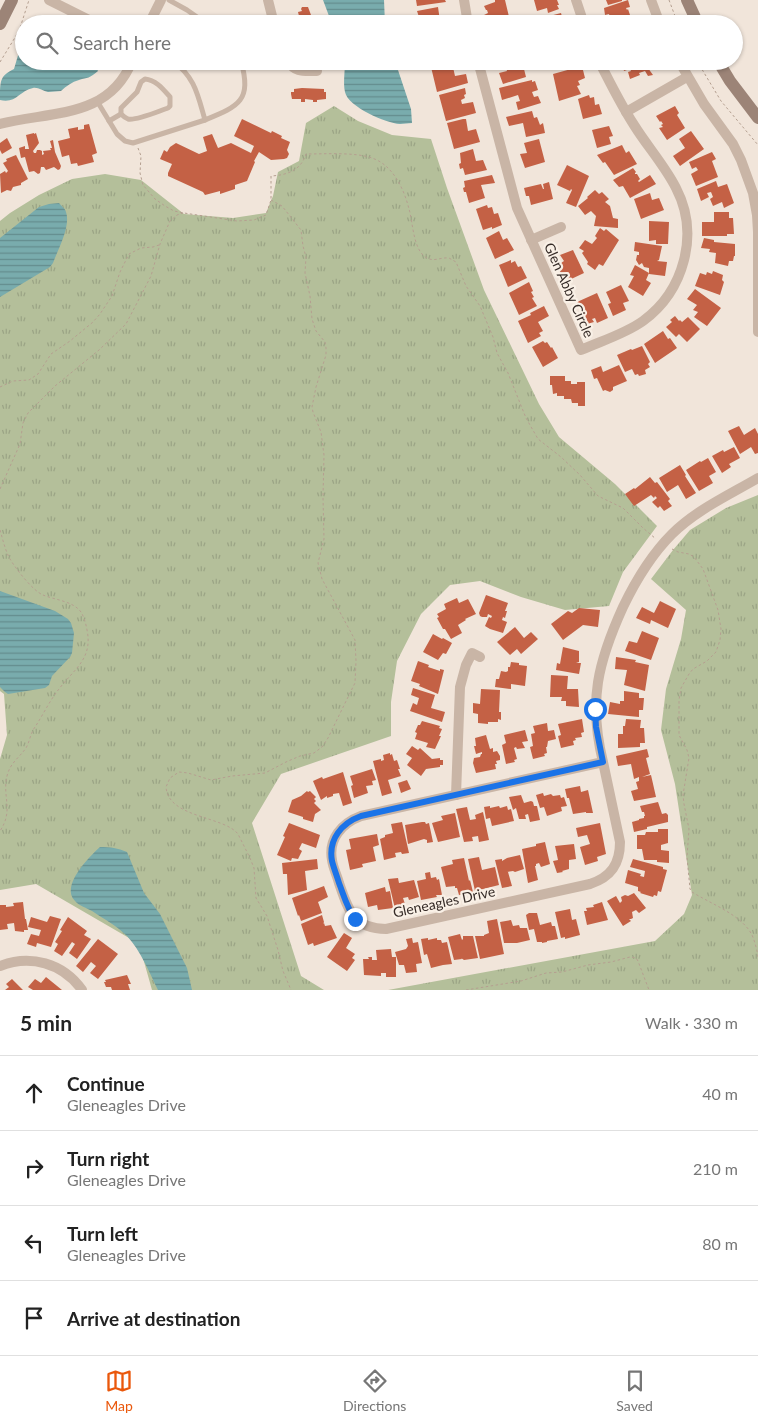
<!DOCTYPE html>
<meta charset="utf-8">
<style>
:root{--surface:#fff;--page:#f6f6f6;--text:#222;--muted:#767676;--line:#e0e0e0;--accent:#ea580c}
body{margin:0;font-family:Lato,sans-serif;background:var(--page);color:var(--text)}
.stop{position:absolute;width:15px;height:15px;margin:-11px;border:4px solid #1a73e8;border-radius:50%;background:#fff}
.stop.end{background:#1a73e8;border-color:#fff;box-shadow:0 1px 5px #0008}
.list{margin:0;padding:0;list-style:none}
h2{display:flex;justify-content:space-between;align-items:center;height:65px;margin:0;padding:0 20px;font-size:21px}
h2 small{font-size:16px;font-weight:400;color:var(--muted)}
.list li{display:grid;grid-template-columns:32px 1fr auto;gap:15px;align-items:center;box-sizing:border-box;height:75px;padding:0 20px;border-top:1px solid var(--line)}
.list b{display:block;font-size:19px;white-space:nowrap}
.list p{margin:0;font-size:16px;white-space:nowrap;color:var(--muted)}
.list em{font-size:16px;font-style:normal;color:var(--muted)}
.icon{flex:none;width:28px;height:28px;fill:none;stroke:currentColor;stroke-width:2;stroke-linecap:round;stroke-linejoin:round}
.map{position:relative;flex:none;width:758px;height:990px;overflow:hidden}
.search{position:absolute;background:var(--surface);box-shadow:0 1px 4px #0004;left:15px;right:15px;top:15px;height:55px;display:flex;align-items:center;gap:12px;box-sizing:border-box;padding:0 18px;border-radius:28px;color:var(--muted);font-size:19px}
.sheet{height:365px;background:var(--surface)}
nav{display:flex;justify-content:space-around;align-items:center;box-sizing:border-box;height:70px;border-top:1px solid var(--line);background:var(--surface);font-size:14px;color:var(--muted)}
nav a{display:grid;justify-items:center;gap:2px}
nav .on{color:var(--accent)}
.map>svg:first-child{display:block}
.grass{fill:url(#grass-tufts)}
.water{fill:url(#water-rules)}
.building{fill:#c46145}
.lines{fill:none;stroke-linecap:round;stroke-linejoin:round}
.path{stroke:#b49f90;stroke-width:1;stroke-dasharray:2.5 2.5;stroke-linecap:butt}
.lane{stroke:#c9b5a6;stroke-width:5}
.street{stroke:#c9b5a6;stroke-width:10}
.secondary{stroke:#9c8477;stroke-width:12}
.route{stroke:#1a73e8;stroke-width:6}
.labels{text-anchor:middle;stroke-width:4.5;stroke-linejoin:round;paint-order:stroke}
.street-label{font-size:14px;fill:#352b27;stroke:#f9f0e6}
</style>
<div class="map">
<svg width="758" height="990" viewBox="0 0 758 990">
<defs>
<pattern id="grass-tufts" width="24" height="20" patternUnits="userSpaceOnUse" patternTransform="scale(1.25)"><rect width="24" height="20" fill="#b4bf9a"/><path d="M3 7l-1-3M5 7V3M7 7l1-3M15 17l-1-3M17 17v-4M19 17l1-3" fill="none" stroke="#9ba485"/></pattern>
<pattern id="water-rules" width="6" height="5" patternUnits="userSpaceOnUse" patternTransform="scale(1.25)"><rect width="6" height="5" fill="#79acad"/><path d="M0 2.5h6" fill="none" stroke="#648c8d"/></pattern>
</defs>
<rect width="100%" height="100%" fill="#f1e5da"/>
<!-- grass -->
<g class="grass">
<polygon points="334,106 358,121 392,135 431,139 447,188 484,290 539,404 559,437 615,484 657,526 623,572 609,606 565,610 521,597 480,581 450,585 421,614 397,661 391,702 391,736 281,774 252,823 301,976 324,990 152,990 141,951 129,938 36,884 0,890 0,759 7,735 4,694 0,691 0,221 10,213 39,195 72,179 105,174 141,180 184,214 233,218 266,213 273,196 278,172 299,161 306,123"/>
<polygon points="758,495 758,990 388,990 655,941 684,914 692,895 675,784 661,730 666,689 681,639 686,610 651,579 673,550 690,530 726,508"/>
</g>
<!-- water -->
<g class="water">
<polygon points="323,0 384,0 385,24 332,24"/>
<path d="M24,44V61H91L95,64L98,71C89,79 88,77 79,80C72,82 66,86 61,91C57,91 52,92 48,92C43,91 38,87 33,88C19,91 16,104 0,100C0,80 0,76 14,69L19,52Z"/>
<path d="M345,61H395L411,109L412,123C408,123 404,124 400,124C386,123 348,107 345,92C343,83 345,71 345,61Z"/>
<path d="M59,203C61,206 65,208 66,212C71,226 58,249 53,263L50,267L0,297V238L39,207L49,204Z"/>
<polygon points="0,591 55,611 68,619 71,623 74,633 72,653 70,657 52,676 49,685 45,688 8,694 5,692 0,687"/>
<path d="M100,847C110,847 118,848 127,852L144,893L160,914L187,968L192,990H158C149,972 141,951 127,936C117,926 104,919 92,911C87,908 79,906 75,901C60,886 89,857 100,847Z"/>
</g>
<!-- building -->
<g class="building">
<polygon points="416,0 445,0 446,2 417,6"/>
<polygon points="495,0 505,0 510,21 501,24 484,24 484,15 488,13 487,10 486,10 484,6 495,2"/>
<polygon points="534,0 557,0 559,5 557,5 559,9 548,13 547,8 537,11"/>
<polygon points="606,0 622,0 622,1 608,5"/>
<polygon points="628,0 630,7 626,8 627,10 628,9 633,24 605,24 614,20 613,17 610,18 609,14 605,15 604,8"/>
<polygon points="302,7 308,7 311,15 313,15 314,19 312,19 314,24 301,24 298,12 302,11 301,9"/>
<polygon points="438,7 440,21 452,19 453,24 425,24 423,16 419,17 417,11"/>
<polygon points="561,13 564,24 535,24 534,20"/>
<polygon points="504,61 522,61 526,77 503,84 499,73 507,71"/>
<polygon points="625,61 650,61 652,66 648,68 653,75 648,76 645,71 639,73 640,75 630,79 628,72 631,71 630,69 624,71 622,63"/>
<polygon points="452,63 455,76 466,74 468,83 437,92 431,67"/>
<polygon points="582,66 585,78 578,81 580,85 577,86 581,94 559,101 553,74"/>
<polygon points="532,80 532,82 535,81 538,90 532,92 534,97 538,96 541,103 518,110 516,102 520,101 518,95 502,100 499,88"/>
<polygon points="302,88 324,89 324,92 326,92 326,99 317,100 317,102 313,102 313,100 305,99 305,102 301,102 301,99 292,99 291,94 291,92 294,92 294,89"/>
<polygon points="465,88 466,94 464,95 465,98 461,100 462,104 473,102 476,113 446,121 439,95"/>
<polygon points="589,95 590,98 594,97 595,105 599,104 602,114 583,119 578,99"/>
<polygon points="675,106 679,113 677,115 685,128 667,140 659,128 663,127 661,125 663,124 661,121 660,122 656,116"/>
<polygon points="532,111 534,118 537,117 540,125 543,123 545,133 526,137 523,123 509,126 506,117"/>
<polygon points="242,119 271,133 272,131 282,136 281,138 290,142 287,150 289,154 287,158 284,159 271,160 259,152 254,161 255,162 247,181 235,185 235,189 220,194 220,191 205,195 203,192 168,176 168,173 172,164 160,159 164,150 167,152 170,147 176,143 199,154 207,151 203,137 212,134 218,148 231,143 251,153 254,146 234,136"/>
<polygon points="463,119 466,119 468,131 476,129 480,142 454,149 447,123"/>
<polygon points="89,124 97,153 92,155 94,162 78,166 77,163 71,164 69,155 62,157 58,141 70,138 68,129 78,127 78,130 84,129 84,125"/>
<polygon points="609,126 613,136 609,137 611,144 597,148 592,130"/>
<polygon points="691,131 704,149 680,166 673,156 685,148 679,139"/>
<polygon points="34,133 34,134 36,133 39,143 33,151 34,153 36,153 37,150 40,150 42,151 42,155 44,154 43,151 51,150 50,148 52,148 50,141 53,140 55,152 61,166 60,169 58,170 54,167 46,170 44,167 41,167 40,173 38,174 34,171 29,172 25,157 21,158 19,148 25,146 25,149 29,149 26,135"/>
<polygon points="7,138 12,148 2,154 0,150 0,143"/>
<polygon points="539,139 545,162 525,168 520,154 527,153 524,143"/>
<polygon points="622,145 626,153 629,151 637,164 614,175 605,162 603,163 597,155"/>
<polygon points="473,149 476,161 483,160 487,170 465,175 463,168 460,169 459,164 461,163 460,153"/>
<polygon points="712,152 716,159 712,161 718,177 696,186 691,174 698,170 696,167 692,169 689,162"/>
<polygon points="16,155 28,179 21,183 21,185 13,187 11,191 7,190 1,193 0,174 5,171 6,173 8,171 3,163 7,161 6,159"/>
<polygon points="567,165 589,176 576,207 566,203 572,190 571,189 570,191 557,185"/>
<polygon points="633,168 636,172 635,173 635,174 637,174 640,179 638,181 639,182 650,175 656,184 630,198 623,186 619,187 613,180"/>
<polygon points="492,175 495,183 481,185 485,198 469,203 466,192 464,192 463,188 465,187 464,181"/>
<polygon points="716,181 718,187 727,184 734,203 724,208 722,202 713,206 710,199 713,197 711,192 707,193 709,197 701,201 697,189"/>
<polygon points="549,182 553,199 531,205 529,196 526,196 524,188 541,184 543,189 544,189 543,184"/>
<polygon points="595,190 599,194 602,192 609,199 605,202 610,206 613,218 618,219 618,228 594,226 596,216 591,211 585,215 578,206 588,198 587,197"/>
<polygon points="650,193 652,200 659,198 664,210 641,219 634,199"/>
<polygon points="487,205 488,208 492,207 494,214 498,213 502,225 492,229 492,227 483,230 476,209"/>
<polygon points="714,212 729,212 729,218 733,218 734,234 727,234 727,236 702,236 702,222 714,222"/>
<polygon points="649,221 669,222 668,244 656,244 656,240 649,241"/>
<polygon points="600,228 604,231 606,229 619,240 603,266 599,264 595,270 587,264 588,262 582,253 584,251 579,248 585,240 592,244 597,238 595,236"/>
<polygon points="499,231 503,240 507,238 514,250 495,259 486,238"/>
<polygon points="704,238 714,240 714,242 735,244 735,256 734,256 733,261 729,261 728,266 715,263 716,253 709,252 710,249 701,248"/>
<polygon points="635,242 662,246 659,260 657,261 667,262 665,276 649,274 649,268 644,267 642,263 639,265 636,260 637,255 639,255 639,252 634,251"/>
<polygon points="573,250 584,273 567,281 564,276 562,276 560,271 561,270 558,265 564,261 560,255"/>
<polygon points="511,260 511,263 515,261 518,267 521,266 527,278 508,287 499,265"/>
<polygon points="635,265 649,273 646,280 651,283 643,296 628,287 634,276 630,275"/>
<polygon points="713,271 723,275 722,280 724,282 720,295 695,286 700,273 706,275 707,272 712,274"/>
<polygon points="529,282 533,291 531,292 534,297 532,298 537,306 519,315 509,293"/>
<polygon points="621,285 629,301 623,303 626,310 613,316 608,304 611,303 606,292"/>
<polygon points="695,289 721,308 707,326 694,317 698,312 693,310 697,305 687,299"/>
<polygon points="597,293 608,318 597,323 595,318 592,319 594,322 587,324 577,302"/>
<polygon points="544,306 549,316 538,322 543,331 539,333 541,336 528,343 518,321 531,315 530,313"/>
<polygon points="675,316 679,321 680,320 682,322 688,317 700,329 687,342 679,334 676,337 666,327 672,322 670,320"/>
<polygon points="663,331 668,339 670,338 677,348 655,363 644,344"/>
<polygon points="543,341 545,343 547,342 551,348 552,347 558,358 543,367 532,347"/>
<polygon points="642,346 650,362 648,364 650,367 645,370 646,374 639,376 638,374 635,375 632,369 625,372 617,355 631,349 632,350"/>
<polygon points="619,365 627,381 613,387 613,390 610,392 605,390 603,391 597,378 594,379 591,370 601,366 603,372"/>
<polygon points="550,376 565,376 565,381 571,381 571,384 577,384 577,382 585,382 585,406 578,406 578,403 572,403 571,399 564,399 564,396 557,396 557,393 553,394 552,385 550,385"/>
<polygon points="739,426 744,435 755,428 758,434 758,453 755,454 751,447 740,454 728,431"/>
<polygon points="734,447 740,458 729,464 731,467 722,473 712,456 723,450 724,452"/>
<polygon points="708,458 716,472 709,476 713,483 699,491 686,470 700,461 701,462"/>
<polygon points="680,465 686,475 685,476 696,493 686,499 678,485 667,492 659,478"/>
<polygon points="650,477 655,483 657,482 670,499 668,501 672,506 664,511 660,506 658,508 652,502 657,498 655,496 654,498 651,495 634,506 625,494 634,488 635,489"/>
<polygon points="486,595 508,603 505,611 507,611 505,618 503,617 502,620 507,622 503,633 490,629 485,626 489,617 491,618 492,616 488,614 487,617 482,617 480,616 479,613"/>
<polygon points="457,598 459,603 468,599 476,614 465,619 466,620 458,625 462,633 451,639 445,629 443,629 437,618 439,617 437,614 446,609 444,604"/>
<polygon points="660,601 676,609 668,628 651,620 650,624 636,618 642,607 654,613"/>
<polygon points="579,608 600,610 598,627 583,625 563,640 551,624 568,611 572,613"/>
<polygon points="515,627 524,638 531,632 538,639 521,654 517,649 510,655 497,642"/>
<polygon points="642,631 659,638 651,660 625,651 629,641 637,643"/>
<polygon points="433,634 442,639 443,638 452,643 446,654 443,653 438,660 423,652"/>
<polygon points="563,647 579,651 579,662 576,663 581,663 579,674 556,670 557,663 560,664"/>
<polygon points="616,657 636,660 635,662 649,665 645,691 624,685 627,670 615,669"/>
<polygon points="418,661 429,665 428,667 440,671 440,669 444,670 438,694 419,686 420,684 411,681"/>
<polygon points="511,662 519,663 519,665 527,666 525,686 511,684 511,689 495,687 496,679 499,679 501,671 506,672 508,671 508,667 510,667"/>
<polygon points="551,675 568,676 567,689 578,689 579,707 566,706 566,701 561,701 562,697 550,697"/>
<polygon points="413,688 435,695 431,708 445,712 442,722 410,711 413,703 417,705 419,698 411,695"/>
<polygon points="481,689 500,690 499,712 501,712 501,720 498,719 498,722 488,722 488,724 478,723 478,714 473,713 473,703 480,704"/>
<polygon points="624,691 639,693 639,698 644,698 643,710 639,710 639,717 608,714 610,702 620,704 620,701 624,701"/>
<polygon points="582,719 584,732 581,733 582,737 575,738 576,740 573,741 574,745 561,748 558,736 561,735 558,724"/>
<polygon points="626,719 641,720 640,728 644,728 645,743 640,743 640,747 618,748 618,734 623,734 623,726 625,726"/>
<polygon points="422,721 440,726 439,728 442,729 439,736 441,736 435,749 426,747 428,743 415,739 417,733 415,732 418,725 420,725"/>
<polygon points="547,723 548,731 554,730 556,739 548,741 547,747 546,747 547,753 544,754 545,756 533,759 530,747 533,746 531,734 535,733 533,726"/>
<polygon points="525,730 528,741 522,742 525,748 517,749 516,747 514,748 517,759 514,760 515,762 506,764 502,745 506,743 504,735"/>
<polygon points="486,735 490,749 493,748 493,752 497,751 500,756 500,760 496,761 497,764 495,764 496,769 476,773 473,763 474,758 480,757 481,754 482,754 482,752 476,754 474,746 476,746 475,738"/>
<polygon points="412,746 418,750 420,748 432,759 440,758 440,760 443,760 443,765 440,765 440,767 426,769 421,776 407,765 412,758 406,754"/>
<polygon points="647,749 649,757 646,758 650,774 642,777 651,775 656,797 634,801 631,791 638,789 636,782 639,781 639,777 634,779 631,764 618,766 616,756"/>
<polygon points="390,753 390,755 392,754 394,761 397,760 400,769 398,769 401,776 388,780 392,793 382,796 373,761 381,759 381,761 384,760 383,755"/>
<polygon points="372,769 376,780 372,781 373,785 366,786 368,793 354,798 351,786 353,785 350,776"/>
<polygon points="343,772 352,803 343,806 339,793 333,794 333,796 327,798 327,796 321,800 313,781 322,777 323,779"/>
<polygon points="407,780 411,789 401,793 398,783"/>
<polygon points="580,786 581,792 588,790 593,813 586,813 586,812 573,814 569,798 567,798 565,789"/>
<polygon points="307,791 308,792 310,791 316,797 314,799 316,801 314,803 321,810 315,814 313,822 303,819 303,817 288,812 292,800 301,796"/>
<polygon points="543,793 544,796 551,794 553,796 560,795 561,798 564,797 567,806 561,807 562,811 547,816 544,807 540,808 536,795"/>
<polygon points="521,795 524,803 531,801 533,802 534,806 537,806 540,820 530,822 528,814 525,815 526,819 519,819 516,808 513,810 509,797"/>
<polygon points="658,802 662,814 666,813 668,815 668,822 647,827 647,829 634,832 632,822 639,820 639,819 644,818 644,816 645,816 644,812 642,812 640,806"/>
<polygon points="490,806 490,808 499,806 500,808 507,806 508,810 511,809 514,821 492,826 490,818 486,819 484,807"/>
<polygon points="467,807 470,820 476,819 475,815 483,812 489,840 479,842 478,836 472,837 473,841 464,842 456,809"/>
<polygon points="455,813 460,837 438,842 432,823 443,820 441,816"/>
<polygon points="402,822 409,853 402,854 401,852 395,853 396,857 384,860 380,839 385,837 385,835 393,833 391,824"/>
<polygon points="422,822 425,822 426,824 429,823 433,842 427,843 427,840 424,839 408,844 405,825"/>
<polygon points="289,823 320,835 316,848 302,843 299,849 302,851 298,859 292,858 291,861 277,855 285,837 283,836"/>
<polygon points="600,823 606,854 597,857 598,861 585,865 580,847 590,844 587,835 578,837 576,828"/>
<polygon points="658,829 668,829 668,843 661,845 661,850 669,851 669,863 657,862 657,860 644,860 642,849 637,849 637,835 645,835 646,832 658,832"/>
<polygon points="377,834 379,845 373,847 376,861 362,864 363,867 350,870 346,850 351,849 349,839"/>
<polygon points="545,842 550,864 541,867 539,863 536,864 536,866 535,866 538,880 528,883 522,849 536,846 536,844"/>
<polygon points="574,844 576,859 569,860 569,869 562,871 563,872 557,873 553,861 558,860 555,846"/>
<polygon points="520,855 524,869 515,872 513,871 507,872 508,872 512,886 502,888 495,860 502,859 502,861 507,858"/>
<polygon points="479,857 482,870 495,867 499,885 475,891 468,859"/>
<polygon points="464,858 469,881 470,880 473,892 459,895 457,888 455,888 455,886 446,887 441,867 453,864 452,860"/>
<polygon points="317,859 318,869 305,871 307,890 288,895 287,874 283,874 282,863"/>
<polygon points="633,859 663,867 663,869 667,870 661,892 658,891 657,896 654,895 653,897 640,893 641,892 638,891 638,887 625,883 628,870 641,874 640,876 644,877 645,871 630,867"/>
<polygon points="430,872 431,878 436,877 437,880 439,879 442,895 436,895 437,897 421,900 417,881 426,879 425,873"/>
<polygon points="398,878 399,883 414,880 419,897 409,900 408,897 403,898 407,910 396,913 388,879"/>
<polygon points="324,886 328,897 318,902 322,913 301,921 299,915 298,916 292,898"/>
<polygon points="385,887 386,892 390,891 393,908 378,910 377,905 368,907 365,893"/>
<polygon points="634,893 646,908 639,913 636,910 632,912 633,918 631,919 629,919 631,921 623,926 607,901 616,896 620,903 622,901 621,897 625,895 628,896"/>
<polygon points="23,902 25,919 26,919 28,930 24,930 24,932 15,931 14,923 7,924 8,929 0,930 0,905 6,905 6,907 14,906 13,903"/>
<polygon points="602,902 608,920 587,925 584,911 587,911 586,908 594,907 593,905"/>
<polygon points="570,909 572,920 576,919 580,935 565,939 565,937 561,938 555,912"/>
<polygon points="529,913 537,913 540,925 551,922 552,926 555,926 558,939 547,941 547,942 542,943 542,942 537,942 534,929 529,930 526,915"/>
<polygon points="322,915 324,922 323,924 324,923 325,926 331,925 337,938 314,946 313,943 308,945 301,924"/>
<polygon points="50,916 61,919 51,947 37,943 36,947 27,944 31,934 39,936 41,930 28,927 31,917 47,922"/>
<polygon points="68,917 87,931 84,935 91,939 77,959 69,953 75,944 72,942 62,956 54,951 58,944 55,942 62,931 60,930"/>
<polygon points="497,919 504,954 480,959 475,936 484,936 484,935 489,933 487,921"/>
<polygon points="511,920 513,926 519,925 520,928 527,928 530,940 517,943 504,943 500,922"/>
<polygon points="344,933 352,938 346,948 355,954 352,958 355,960 347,971 327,957"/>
<polygon points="460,934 462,940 463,939 463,936 473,936 478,958 464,960 461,958 462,959 454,960 448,937"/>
<polygon points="412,938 413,943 418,942 422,963 416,964 417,972 406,973 404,965 399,965 395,952 406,949 408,946 406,939"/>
<polygon points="428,938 428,940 437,938 437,940 441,940 442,943 447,942 452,964 443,965 431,968 427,954 424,955 421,939"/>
<polygon points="98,939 118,954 98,979 90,973 96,966 91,962 83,972 76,966"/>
<polygon points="391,949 392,957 396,957 396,977 386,977 386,973 381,973 381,976 364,975 363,959 369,959 368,957 372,957 372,960 377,960 376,950"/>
<polygon points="127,975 131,984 128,984 130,990 112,990 111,987 106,987 104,982 106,982 105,980"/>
<polygon points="46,977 62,990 33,990 28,987 35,979 41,983"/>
<polygon points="12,979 23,990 5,990 9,987 6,984"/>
</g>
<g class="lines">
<!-- path -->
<g class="path">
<polyline points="669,0 678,24"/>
<polyline points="697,61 721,101 758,145"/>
<polyline points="0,62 19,31 29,0"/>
<path d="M138,148L141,156L140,173L143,185L155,199L165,206L174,211L184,213L237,221L254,220L266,215L271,200V176C288,175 301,170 306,154C325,154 355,152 372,158C393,165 404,189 409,209C413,222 413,251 427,258C434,262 441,257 449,258L456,262L466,286L480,306L493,337L497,353L508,373L526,418L538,439L561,457L580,475L598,496L623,508L643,528L656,539"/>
<path d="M271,200L282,206L301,230L303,246L306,257L305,273L310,296L312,319L316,331L325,342L326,348V355L316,387L312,407L313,412L321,432L324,455L323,497L324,539L318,563L322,579L355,640L356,661L355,683L350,693L328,738L322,747L314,753L300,756L286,762L265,773L232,776L211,780L188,773L179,772L170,778L166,787C168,818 224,816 238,834L250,858L254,868L256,898L267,916L278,950L283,971L291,990"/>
<polyline points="0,387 13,381 29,380 38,374 51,354 70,341 93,322 100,314 112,296 120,272 129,254 141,248 153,247 159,245"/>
<polyline points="0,489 20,444 23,423 28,413 55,386 99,350 126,324 151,276 160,244 170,221 177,215 183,213"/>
<path d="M0,530C3,540 5,550 10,559C16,569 33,591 43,595C55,600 73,601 81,612C84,617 86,624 87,630C93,659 74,669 59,689C50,700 43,715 35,727C30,734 30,741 26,748C19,758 10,763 7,776C2,797 14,810 0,831"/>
<path d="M672,549L678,552L689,554L694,557L703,569L718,610L721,629L720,640L716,652L707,661L693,669L689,674L681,688L679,700V735L687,750L689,758L683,795L684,804L689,829L687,857L690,889L692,892C711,904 742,915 752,935C755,942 757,950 758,957"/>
<polyline points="466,990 521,981 546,973 562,972 588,965 611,962 630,957 636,958 638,961 649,990"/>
</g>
<!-- lane -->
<g class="lane">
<polyline points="169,0 187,10 207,24"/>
<path d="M172,61C195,76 198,96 205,120C239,106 252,101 241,61"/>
<path d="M145,79C156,80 163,89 170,97V106L168,108C159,111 136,121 128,119C125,118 123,116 121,114V108L137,92L141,82Z"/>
<polyline points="97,101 117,134 125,141 133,143 205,120"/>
<polyline points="109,121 121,114"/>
</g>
<!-- street -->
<g class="street">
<polyline points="49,0 97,24"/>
<polyline points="268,0 274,24"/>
<polyline points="464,0 468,24"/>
<polyline points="576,0 584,24"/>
<polyline points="651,0 660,24"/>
<polyline points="149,24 161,0"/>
<path d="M288,61C295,73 304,71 317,71"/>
<path d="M478,61L517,208L581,350C601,341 625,334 643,321C684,291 700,234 676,188C665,166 647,146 634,125C621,105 610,83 599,61"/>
<polyline points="679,61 704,104 733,144 741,160 753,193 757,215 758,232 758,332"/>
<polyline points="626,112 687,77"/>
<path d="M0,124C50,111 109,119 132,61"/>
<polyline points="531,240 561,227"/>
<path d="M603,762L361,816C342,823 328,839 332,860C333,868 337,875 339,883C348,909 353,929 386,929L590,884C611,877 620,864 620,842L603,762C588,701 598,662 623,607C636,580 651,555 672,534C696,510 729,495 758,478"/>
<polyline points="456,795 460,687 466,665 472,653 480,657"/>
<path d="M0,966C30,954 63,963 82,990"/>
</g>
<!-- secondary -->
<g class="secondary">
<polyline points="687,0 698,24"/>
<polyline points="0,24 12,0"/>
<polyline points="718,61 730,81 758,118"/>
</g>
</g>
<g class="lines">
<!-- route -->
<path class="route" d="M355,919C347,908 344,896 339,883C337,876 334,869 332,861C328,839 342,823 361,816L603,762L596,727L595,709"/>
</g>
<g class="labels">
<!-- street labels -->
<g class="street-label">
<text transform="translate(569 290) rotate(66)" y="5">Glen Abby Circle</text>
<text transform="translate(444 902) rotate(-12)" y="5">Gleneagles Drive</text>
</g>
</g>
</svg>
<div class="stop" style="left:595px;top:709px"></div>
<div class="stop end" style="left:355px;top:919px"></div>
<div class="search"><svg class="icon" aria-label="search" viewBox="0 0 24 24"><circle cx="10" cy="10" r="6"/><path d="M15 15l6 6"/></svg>Search here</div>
</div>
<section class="sheet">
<h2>5 min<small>Walk · 330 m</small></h2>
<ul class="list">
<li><svg class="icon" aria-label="ahead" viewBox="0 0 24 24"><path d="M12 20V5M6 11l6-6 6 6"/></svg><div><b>Continue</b><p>Gleneagles Drive</p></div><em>40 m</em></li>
<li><svg class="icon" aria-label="right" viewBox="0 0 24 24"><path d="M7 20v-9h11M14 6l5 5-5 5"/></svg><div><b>Turn right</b><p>Gleneagles Drive</p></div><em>210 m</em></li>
<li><svg class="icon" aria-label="left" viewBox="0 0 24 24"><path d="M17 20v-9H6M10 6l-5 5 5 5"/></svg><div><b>Turn left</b><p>Gleneagles Drive</p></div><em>80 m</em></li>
<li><svg class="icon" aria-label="arrive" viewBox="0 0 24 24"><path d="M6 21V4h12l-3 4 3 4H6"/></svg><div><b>Arrive at destination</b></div></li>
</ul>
</section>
<nav>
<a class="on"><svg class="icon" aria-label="map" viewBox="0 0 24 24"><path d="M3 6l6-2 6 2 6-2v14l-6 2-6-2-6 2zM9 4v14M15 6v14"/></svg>Map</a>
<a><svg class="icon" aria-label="directions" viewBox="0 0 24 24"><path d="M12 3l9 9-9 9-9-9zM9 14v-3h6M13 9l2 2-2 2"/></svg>Directions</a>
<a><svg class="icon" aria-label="saved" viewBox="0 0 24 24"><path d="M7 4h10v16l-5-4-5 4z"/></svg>Saved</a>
</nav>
